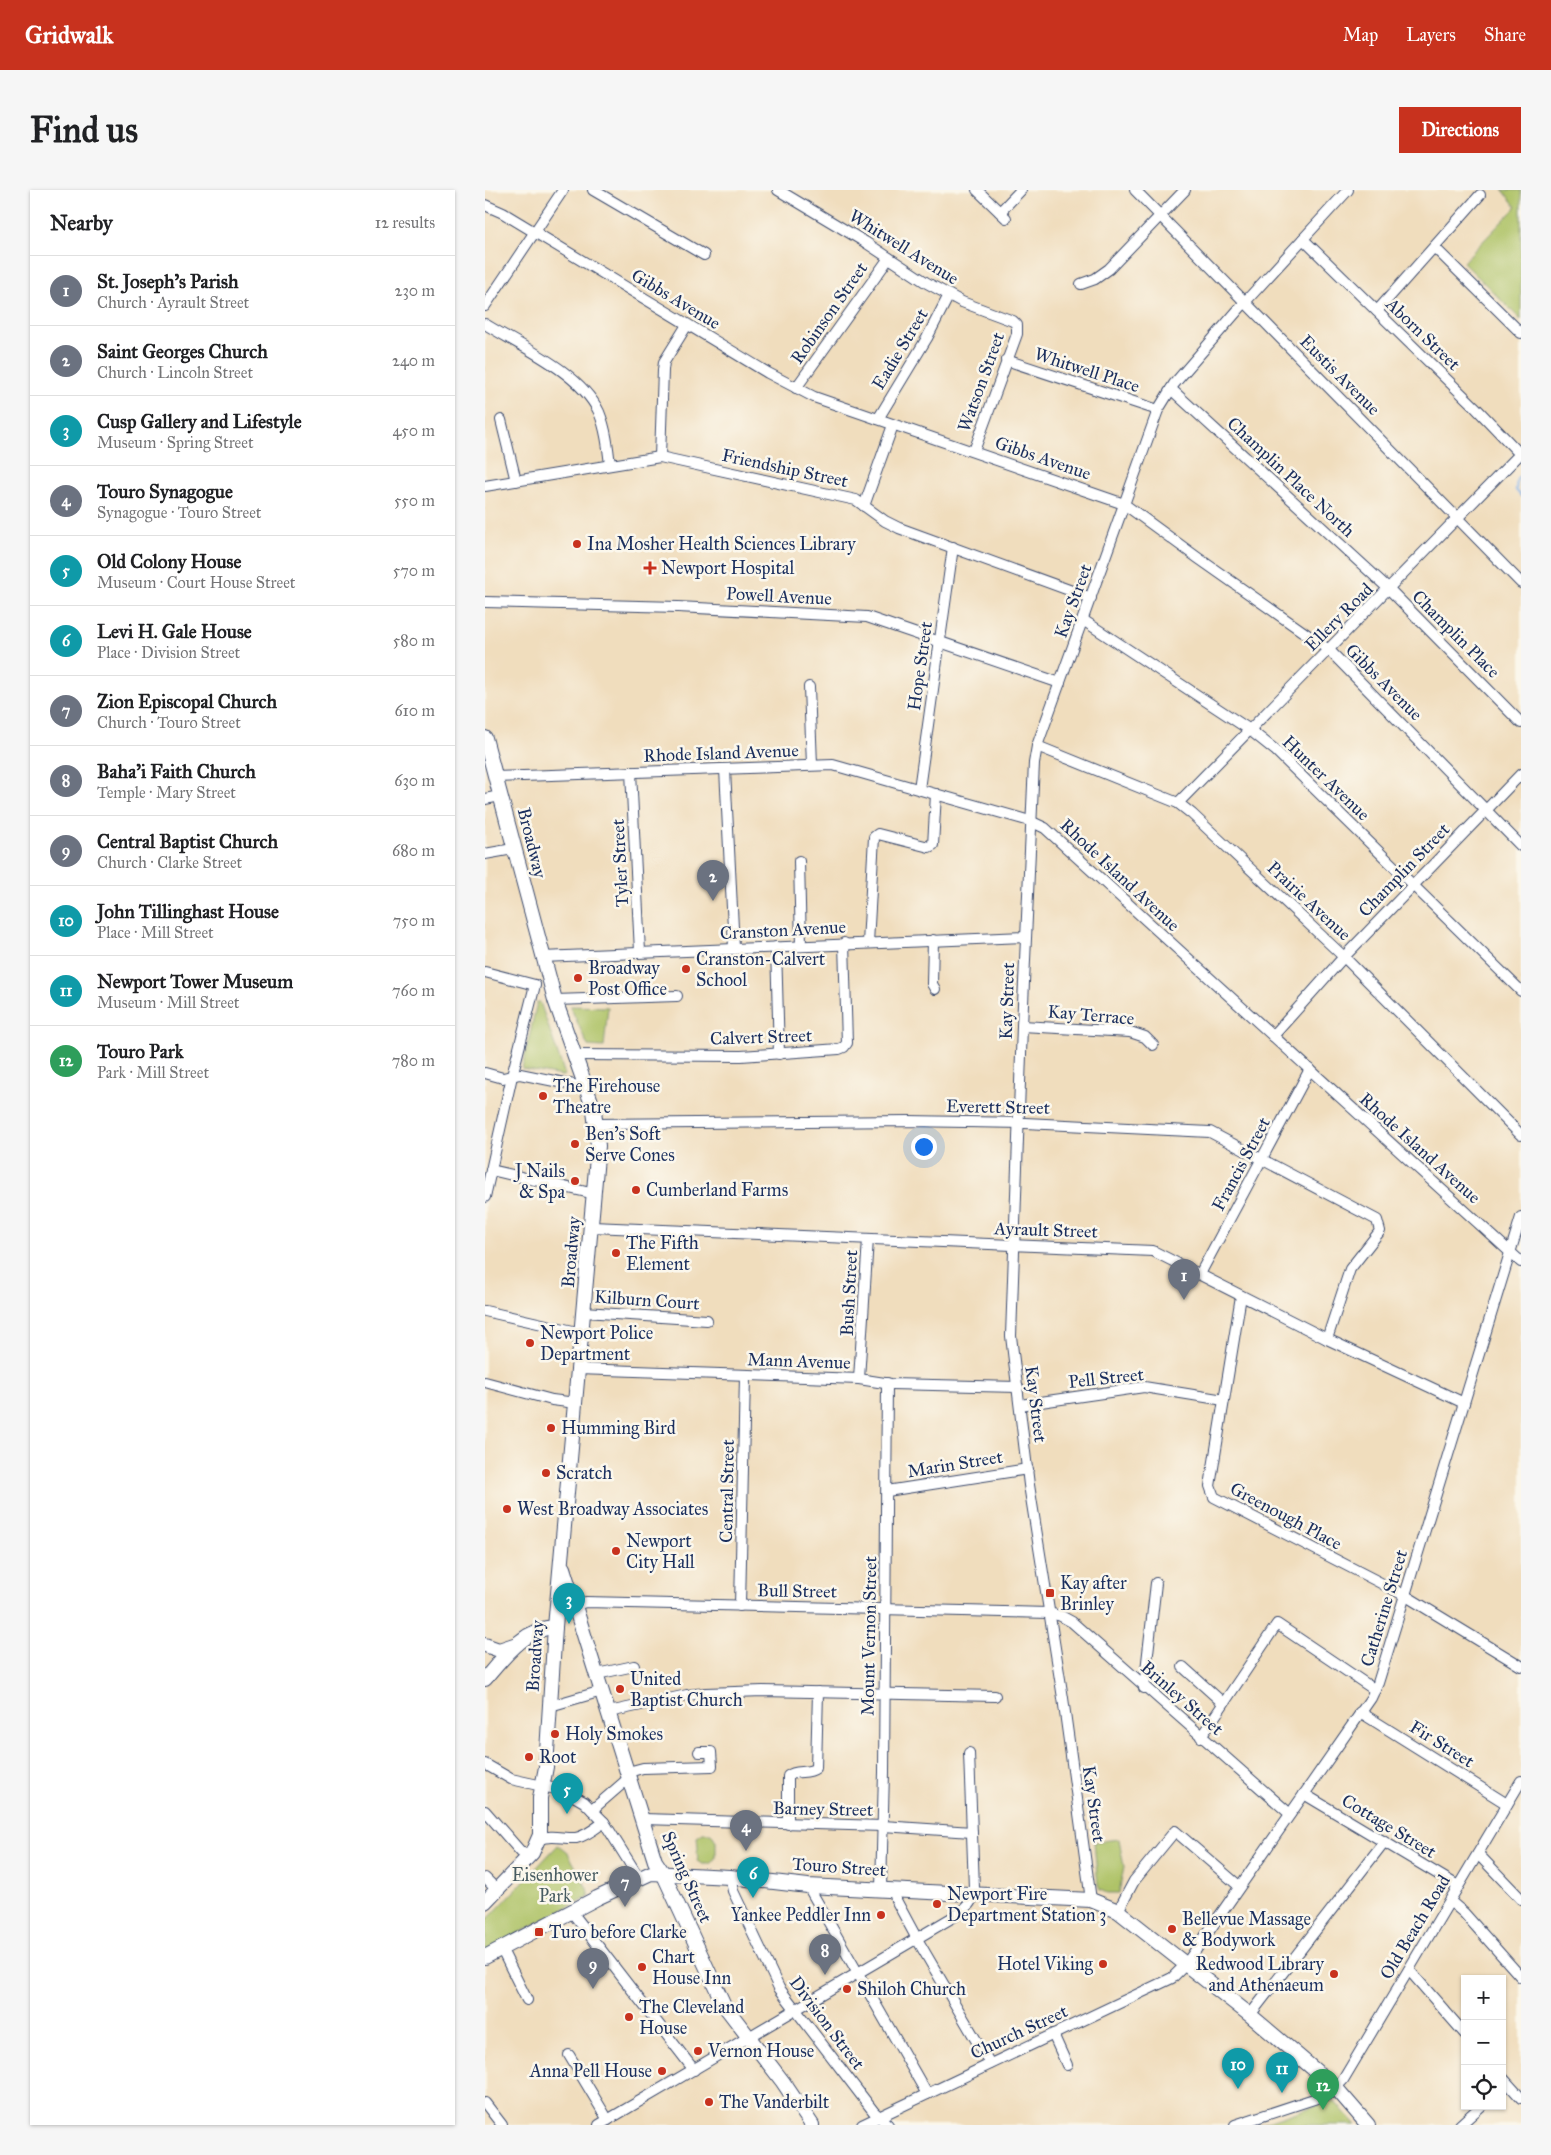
<!DOCTYPE html>
<meta charset="utf-8">
<style>
:root{--surface:#fff;--page:#f6f6f6;--text:#202124;--muted:#757577;--line:#e0e0e0;--accent:#c8321e}
body{margin:0;font-family:"IM FELL Great Primer",serif;background:var(--page);color:var(--text)}
.controls{position:absolute;right:15px;bottom:15px;display:grid;overflow:hidden;border-radius:0px;box-shadow:0 1px 4px #0004}
.controls button{width:45px;height:45px;display:grid;place-items:center;padding:0;border:0;border-bottom:1px solid var(--line);background:var(--surface);color:var(--text);font:25px sans-serif}
.you{position:absolute;left:438px;top:956px;width:18px;height:18px;margin:-12px;border:4px solid #fff;border-radius:50%;background:#1a73e8;box-shadow:0 0 0 8px #1a73e833}
.badge{display:grid;place-items:center;width:32px;height:32px;border-radius:50%;background:var(--accent);color:#fff;font-size:16px;font-weight:700}
.pin{position:absolute;translate:-50% -41px;filter:drop-shadow(0 1px 2px #0008)}
.pin::after{content:'';position:absolute;top:26px;width:18px;height:15px;background:inherit;clip-path:polygon(0 0,100% 0,50% 100%)}
.list{margin:0;padding:0;list-style:none}
h2{display:flex;justify-content:space-between;align-items:center;height:65px;margin:0;padding:0 20px;font-size:21px}
h2 small{font-size:16px;font-weight:400;color:var(--muted)}
.list li{display:grid;grid-template-columns:32px 1fr auto;gap:15px;align-items:center;box-sizing:border-box;height:70px;padding:0 20px;border-top:1px solid var(--line)}
.list b{display:block;font-size:19px;white-space:nowrap}
.list p{margin:0;font-size:16px;white-space:nowrap;color:var(--muted)}
.list em{font-size:16px;font-style:normal;color:var(--muted)}
.icon{flex:none;width:28px;height:28px;fill:none;stroke:currentColor;stroke-width:2;stroke-linecap:round;stroke-linejoin:round}
.map{position:relative;flex:none;width:1036px;height:1935px;overflow:hidden;border-radius:0px}
header{display:flex;align-items:center;gap:30px;box-sizing:border-box;height:70px;padding:0 25px;background:var(--accent);color:#fff}
header strong{font-size:24px}
nav{display:flex;gap:28px;margin-inline-start:auto;font-size:18px}
.intro{display:flex;align-items:center;justify-content:space-between;box-sizing:border-box;height:120px;padding:0 30px}
h1{margin:0;font-size:35px}
.button{padding:12px 22px;border-radius:0px;background:var(--accent);color:#fff;font-size:18px;font-weight:700}
main{display:flex;gap:30px;padding:0 30px}
aside{flex:1;background:var(--surface);border-radius:0px;box-shadow:0 1px 4px #0004}
.map>svg:first-child{display:block}
.green{fill:#afc367;stroke:#657962}
.lines{fill:none;stroke-linecap:round;stroke-linejoin:round}
.stream{stroke:#79ace5;stroke-width:2.5}
.minor-casing{stroke:#3b496c;stroke-width:12}
.major-casing{stroke:#3b496c;stroke-width:16}
.minor{stroke:#fff;stroke-width:10}
.major{stroke:#fff;stroke-width:14}
.poi-dot{fill:#c8321e;stroke:#fbf7ec;stroke-width:2}
.labels{text-anchor:middle;stroke-width:5;stroke-linejoin:round;paint-order:stroke}
.street-label{font-size:18px;fill:#1b2f5e;stroke:#fbf7ec}
.poi-label{font-size:18px;fill:#1b2f5e;stroke:#fbf7ec;text-anchor:start}
.park-label{font-size:18px;fill:#475b61;stroke:#fbf7ec}
</style>
<header>
<strong>Gridwalk</strong>
<nav><a>Map</a><a>Layers</a><a>Share</a></nav>
</header>
<div class="intro"><h1>Find us</h1><a class="button">Directions</a></div>
<main>
<aside>
<h2>Nearby<small>12 results</small></h2>
<ul class="list">
<li><span class="badge" style="background:#6b7280">1</span><div><b>St. Joseph's Parish</b><p>Church · Ayrault Street</p></div><em>230 m</em></li>
<li><span class="badge" style="background:#6b7280">2</span><div><b>Saint Georges Church</b><p>Church · Lincoln Street</p></div><em>240 m</em></li>
<li><span class="badge" style="background:#0f9aa8">3</span><div><b>Cusp Gallery and Lifestyle</b><p>Museum · Spring Street</p></div><em>450 m</em></li>
<li><span class="badge" style="background:#6b7280">4</span><div><b>Touro Synagogue</b><p>Synagogue · Touro Street</p></div><em>550 m</em></li>
<li><span class="badge" style="background:#0f9aa8">5</span><div><b>Old Colony House</b><p>Museum · Court House Street</p></div><em>570 m</em></li>
<li><span class="badge" style="background:#0f9aa8">6</span><div><b>Levi H. Gale House</b><p>Place · Division Street</p></div><em>580 m</em></li>
<li><span class="badge" style="background:#6b7280">7</span><div><b>Zion Episcopal Church</b><p>Church · Touro Street</p></div><em>610 m</em></li>
<li><span class="badge" style="background:#6b7280">8</span><div><b>Baha'i Faith Church</b><p>Temple · Mary Street</p></div><em>630 m</em></li>
<li><span class="badge" style="background:#6b7280">9</span><div><b>Central Baptist Church</b><p>Church · Clarke Street</p></div><em>680 m</em></li>
<li><span class="badge" style="background:#0f9aa8">10</span><div><b>John Tillinghast House</b><p>Place · Mill Street</p></div><em>750 m</em></li>
<li><span class="badge" style="background:#0f9aa8">11</span><div><b>Newport Tower Museum</b><p>Museum · Mill Street</p></div><em>760 m</em></li>
<li><span class="badge" style="background:#2e9e5b">12</span><div><b>Touro Park</b><p>Park · Mill Street</p></div><em>780 m</em></li>
</ul>
</aside>
<div class="map">
<svg width="1036" height="1935" viewBox="0 0 1036 1935">
<rect width="100%" height="100%" fill="#fbf7ec"/>
<filter id="ink" filterUnits="userSpaceOnUse"><feTurbulence type="fractalNoise" baseFrequency=".02" numOctaves="2"/><feDisplacementMap in="SourceGraphic" scale="10" xChannelSelector="R" yChannelSelector="G"/><feConvolveMatrix kernelMatrix="1 2 1 2 8 2 1 2 1" color-interpolation-filters="sRGB"/></filter>
<filter id="wash" filterUnits="userSpaceOnUse"><feTurbulence type="fractalNoise" baseFrequency=".0096" numOctaves="4" result="noise"/><feDisplacementMap in="SourceGraphic" scale="20" xChannelSelector="R" yChannelSelector="G"/><feGaussianBlur stdDeviation="1.12" result="paint"/><feColorMatrix in="noise" values="0 0 0 0 0 0 0 0 0 0 0 0 0 0 0 0 0 1.4 0 .05"/><feComposite in="paint" operator="in"/></filter>
<g filter="url(#wash)">
<rect width="100%" height="100%" fill="#f0ddbd"/>
<!-- green -->
<g class="green">
<polygon points="1018,0 1036,0 1036,130 978,72 1031,17"/>
<polygon points="52,812 55,812 80,885 77,886 37,879"/>
<polygon points="85,816 123,817 119,857 103,856"/>
<polygon points="218,1643 226,1643 231,1651 231,1667 225,1674 217,1674 212,1671 213,1668 212,1663 213,1658 212,1647"/>
<polygon points="634,1649 639,1677 634,1703 622,1703 615,1700 613,1695 609,1652"/>
<polygon points="73,1655 83,1663 104,1702 104,1706 0,1761 0,1732"/>
<polygon points="848,1910 871,1935 773,1935"/>
</g>
<g class="lines">
<!-- stream -->
<polyline class="stream" points="1036,285 1032,289 1031,300 1036,306"/>
</g>
</g>
<g filter="url(#ink)">
<g class="lines">
<!-- minor casing -->
<g class="minor-casing">
<g id="minor">
<polyline points="108,0 219,65"/>
<polyline points="293,0 380,52 442,93 477,112 528,131 532,135 532,144 489,261"/>
<polyline points="492,0 521,28"/>
<polyline points="650,0 1036,393"/>
<polyline points="0,15 18,23 283,183 329,207 639,314 713,368 844,460 1036,656"/>
<polyline points="515,22 536,0"/>
<polyline points="818,49 989,216 1035,264"/>
<polyline points="950,58 1036,143"/>
<polyline points="596,94 610,89 624,79 700,0"/>
<polyline points="0,116 78,0"/>
<polyline points="892,121 995,5"/>
<path d="M0,134C37,157 95,182 114,222C121,239 123,257 125,275"/>
<polyline points="521,170 673,220"/>
<polyline points="311,198 404,68"/>
<polyline points="686,199 904,399 1036,533"/>
<polyline points="393,229 442,148 464,105"/>
<polyline points="16,230 31,291"/>
<polyline points="175,267 178,180 179,172 202,135"/>
<polyline points="0,296 175,267 371,310 400,331 414,338 606,408"/>
<polyline points="379,316 408,235"/>
<polyline points="0,412 193,417 382,427 575,493"/>
<polyline points="598,430 765,540 790,560 1036,801"/>
<polyline points="324,497 327,575"/>
<polyline points="552,556 693,613 707,624 859,767 1036,945"/>
<polyline points="240,579 249,758"/>
<polyline points="146,582 155,762"/>
<polyline points="10,587 348,575 545,631 560,638 1036,1072"/>
<polyline points="434,599 468,357"/>
<polyline points="0,609 15,606"/>
<polyline points="693,613 1036,263"/>
<polyline points="0,664 28,659"/>
<polyline points="314,671 316,756"/>
<polyline points="448,750 447,794 450,799"/>
<polyline points="383,753 389,647 393,644 444,657 448,655 451,604"/>
<polyline points="291,757 294,864"/>
<polyline points="57,767 541,747"/>
<polyline points="0,782 50,795"/>
<polyline points="70,810 192,806"/>
<polyline points="537,836 645,842 660,847 668,855"/>
<polyline points="788,846 856,770 1036,584"/>
<polyline points="89,865 256,866 354,859 359,857 362,853 359,753"/>
<polyline points="0,883 18,888 35,884 89,895 101,896"/>
<polyline points="112,934 423,931 540,933 725,942 892,1030 895,1041 865,1079 842,1149"/>
<polyline points="6,980 110,1004"/>
<polyline points="0,1007 27,886 50,795"/>
<polyline points="107,1037 668,1061 842,1149 979,1213"/>
<polyline points="715,1084 825,879"/>
<polyline points="756,1106 725,1296 729,1307 921,1406 1036,1476"/>
<polyline points="0,1121 97,1143"/>
<polyline points="99,1122 222,1130"/>
<polyline points="93,1179 374,1189 406,1194 533,1197"/>
<polyline points="374,1189 383,1049"/>
<polyline points="0,1192 67,1210 91,1213"/>
<polyline points="535,1215 659,1197 739,1210"/>
<polyline points="402,1301 543,1279"/>
<polyline points="90,1415 101,1412 564,1423 576,1426 587,1432 805,1624"/>
<polyline points="255,1416 260,1186"/>
<polyline points="698,1477 738,1513"/>
<polyline points="112,1484 149,1476"/>
<polyline points="659,1498 671,1393"/>
<polyline points="65,1516 117,1501"/>
<polyline points="124,1522 202,1505 221,1503 278,1501 510,1506"/>
<polyline points="875,1522 1022,1614"/>
<polyline points="716,1547 792,1434 890,1500"/>
<polyline points="0,1574 26,1589 80,1601 99,1612 119,1632 154,1688"/>
<polyline points="143,1582 158,1578 227,1576 226,1562 214,1562"/>
<polyline points="819,1604 973,1696"/>
<polyline points="107,1620 145,1587"/>
<polyline points="0,1621 36,1662 44,1666"/>
<polyline points="158,1629 398,1636 487,1642"/>
<path d="M303,1634V1586C312,1579 322,1585 331,1578L333,1502"/>
<path d="M54,1649C67,1644 78,1649 91,1648C101,1646 111,1638 119,1632"/>
<polyline points="993,1664 1036,1709"/>
<polyline points="245,1687 248,1701 294,1798 389,1922 403,1935"/>
<polyline points="0,1688 12,1700"/>
<polyline points="323,1696 442,1904"/>
<polyline points="396,1699 399,1582 402,1193"/>
<polyline points="409,1700 411,1710 432,1749 505,1874"/>
<polyline points="606,1710 578,1508 544,1295 526,1146 537,836 549,573 552,556 673,220 689,194 760,112 863,0"/>
<polyline points="965,1711 979,1723 1036,1787"/>
<polyline points="86,1721 209,1880"/>
<polyline points="633,1721 649,1691 690,1641 754,1696"/>
<polyline points="16,1758 42,1810"/>
<polyline points="924,1780 980,1844"/>
<polyline points="765,1825 899,1652"/>
<polyline points="568,1844 582,1875"/>
<polyline points="84,1865 123,1930"/>
<polyline points="1017,1887 1036,1908"/>
<polyline points="0,1913 17,1935"/>
<path d="M114,1935L475,1723C483,1716 489,1710 489,1698L484,1563"/>
<polyline points="377,1935 687,1788 701,1774 886,1508 893,1493 1036,1027"/>
<polyline points="750,1935 844,1904 858,1890 1036,1591"/>
<polyline points="975,1935 996,1916"/>
</g>
</g>
<!-- major casing -->
<g class="major-casing">
<g id="major">
<polyline points="0,548 70,810 109,920 113,956 70,1437 61,1577 55,1608 55,1645 47,1663 0,1712"/>
<polyline points="78,1378 170,1671 178,1683 239,1815 298,1892 327,1935"/>
<polyline points="0,1455 14,1460 32,1454"/>
<path d="M0,1489C19,1467 40,1438 70,1437"/>
<polyline points="0,1767 112,1708 166,1683 245,1687 323,1696 606,1710 633,1721 765,1825 851,1898 883,1935"/>
</g>
</g>
<!-- minor -->
<use href="#minor" class="minor"/>
<!-- major -->
<use href="#major" class="major"/>
</g>
</g>
<!-- markers -->
<g class="poi-dot">
<circle cx="92" cy="354" r="5"/>
<path d="M162.5 370.5h5v5h5v5h-5v5h-5v-5h-5v-5h5z"/>
<circle cx="201" cy="779" r="5"/>
<circle cx="93" cy="788" r="5"/>
<circle cx="58" cy="906" r="5"/>
<circle cx="90" cy="954" r="5"/>
<circle cx="90" cy="991" r="5"/>
<circle cx="151" cy="1000" r="5"/>
<circle cx="131" cy="1063" r="5"/>
<circle cx="45" cy="1153" r="5"/>
<circle cx="66" cy="1238" r="5"/>
<circle cx="61" cy="1283" r="5"/>
<circle cx="22" cy="1319" r="5"/>
<circle cx="131" cy="1361" r="5"/>
<rect x="560" y="1398" width="10" height="10" rx="2.5"/>
<circle cx="135" cy="1499" r="5"/>
<circle cx="70" cy="1544" r="5"/>
<circle cx="44" cy="1567" r="5"/>
<circle cx="452" cy="1714" r="5"/>
<circle cx="396" cy="1725" r="5"/>
<circle cx="687" cy="1739" r="5"/>
<rect x="49" y="1737" width="10" height="10" rx="2.5"/>
<circle cx="618" cy="1774" r="5"/>
<circle cx="157" cy="1777" r="5"/>
<circle cx="849" cy="1784" r="5"/>
<circle cx="362" cy="1799" r="5"/>
<circle cx="144" cy="1827" r="5"/>
<circle cx="213" cy="1861" r="5"/>
<circle cx="177" cy="1881" r="5"/>
<circle cx="224" cy="1912" r="5"/>
</g>
<g class="labels">
<!-- street labels -->
<g class="street-label">
<text transform="translate(419 57) rotate(32)" y="6">Whitwell Avenue</text>
<text transform="translate(191 109) rotate(31)" y="6">Gibbs Avenue</text>
<text transform="translate(344 123) rotate(-55)" y="6">Robinson Street</text>
<text transform="translate(938 144) rotate(44)" y="6">Aborn Street</text>
<text transform="translate(415 159) rotate(-59)" y="6">Eadie Street</text>
<text transform="translate(602 180) rotate(18)" y="6">Whitwell Place</text>
<text transform="translate(855 185) rotate(45)" y="6">Eustis Avenue</text>
<text transform="translate(496 192) rotate(-70)" y="6">Watson Street</text>
<text transform="translate(558 268) rotate(19)" y="6">Gibbs Avenue</text>
<text transform="translate(300 278) rotate(12)" y="6">Friendship Street</text>
<text transform="translate(806 287) rotate(43)" y="6">Champlin Place North</text>
<text transform="translate(294 406) rotate(3)" y="6">Powell Avenue</text>
<text transform="translate(588 411) rotate(-70)" y="6">Kay Street</text>
<text transform="translate(854 427) rotate(-45)" y="6">Ellery Road</text>
<text transform="translate(971 444) rotate(45)" y="6">Champlin Place</text>
<text transform="translate(435 476) rotate(-82)" y="6">Hope Street</text>
<text transform="translate(899 492) rotate(45)" y="6">Gibbs Avenue</text>
<text transform="translate(236 563) rotate(-2)" y="6">Rhode Island Avenue</text>
<text transform="translate(841 588) rotate(44)" y="6">Hunter Avenue</text>
<text transform="translate(47 653) rotate(76)" y="6">Broadway</text>
<text transform="translate(135 673) rotate(-93)" y="6">Tyler Street</text>
<text transform="translate(919 680) rotate(-46)" y="6">Champlin Street</text>
<text transform="translate(635 685) rotate(43)" y="6">Rhode Island Avenue</text>
<text transform="translate(824 711) rotate(43)" y="6">Prairie Avenue</text>
<text transform="translate(298 740) rotate(-3)" y="6">Cranston Avenue</text>
<text transform="translate(522 811) rotate(-88)" y="6">Kay Street</text>
<text transform="translate(606 825) rotate(5)" y="6">Kay Terrace</text>
<text transform="translate(276 847) rotate(-2)" y="6">Calvert Street</text>
<text transform="translate(513 917) rotate(1)" y="6">Everett Street</text>
<text transform="translate(935 958) rotate(42)" y="6">Rhode Island Avenue</text>
<text transform="translate(756 974) rotate(-62)" y="6">Francis Street</text>
<text transform="translate(561 1040) rotate(2)" y="6">Ayrault Street</text>
<text transform="translate(86 1062) rotate(-85)" y="6">Broadway</text>
<text transform="translate(364 1103) rotate(-87)" y="6">Bush Street</text>
<text transform="translate(162 1110) rotate(4)" y="6">Kilburn Court</text>
<text transform="translate(314 1171) rotate(2)" y="6">Mann Avenue</text>
<text transform="translate(621 1188) rotate(-6)" y="6">Pell Street</text>
<text transform="translate(551 1214) rotate(83)" y="6">Kay Street</text>
<text transform="translate(470 1274) rotate(-9)" y="6">Marin Street</text>
<text transform="translate(242 1301) rotate(-89)" y="6">Central Street</text>
<text transform="translate(801 1326) rotate(28)" y="6">Greenough Place</text>
<text transform="translate(312 1401) rotate(1)" y="6">Bull Street</text>
<text transform="translate(899 1418) rotate(-73)" y="6">Catherine Street</text>
<text transform="translate(384 1446) rotate(-89)" y="6">Mount Vernon Street</text>
<text transform="translate(50 1466) rotate(-86)" y="6">Broadway</text>
<text transform="translate(697 1508) rotate(41)" y="6">Brinley Street</text>
<text transform="translate(957 1554) rotate(32)" y="6">Fir Street</text>
<text transform="translate(609 1614) rotate(82)" y="6">Kay Street</text>
<text transform="translate(338 1619) rotate(1)" y="6">Barney Street</text>
<text transform="translate(904 1636) rotate(31)" y="6">Cottage Street</text>
<text transform="translate(354 1677) rotate(4)" y="6">Touro Street</text>
<text transform="translate(202 1687) rotate(66)" y="6">Spring Street</text>
<text transform="translate(930 1737) rotate(-59)" y="6">Old Beach Road</text>
<text transform="translate(342 1833) rotate(53)" y="6">Division Street</text>
<text transform="translate(534 1842) rotate(-25)" y="6">Church Street</text>
</g>
<!-- poi labels -->
<g class="poi-label">
<text x="102" y="360">Ina Mosher Health Sciences Library</text>
<text x="176" y="384">Newport Hospital</text>
<text x="211" y="775">Cranston-Calvert<tspan x="211" dy="21">School</tspan></text>
<text x="103" y="784">Broadway<tspan x="103" dy="21">Post Office</tspan></text>
<text x="68" y="902">The Firehouse<tspan x="68" dy="21">Theatre</tspan></text>
<text x="100" y="950">Ben's Soft<tspan x="100" dy="21">Serve Cones</tspan></text>
<text x="80" y="987" text-anchor="end">J Nails<tspan x="80" dy="21">&amp; Spa</tspan></text>
<text x="161" y="1006">Cumberland Farms</text>
<text x="141" y="1059">The Fifth<tspan x="141" dy="21">Element</tspan></text>
<text x="55" y="1149">Newport Police<tspan x="55" dy="21">Department</tspan></text>
<text x="76" y="1244">Humming Bird</text>
<text x="71" y="1289">Scratch</text>
<text x="32" y="1325">West Broadway Associates</text>
<text x="141" y="1357">Newport<tspan x="141" dy="21">City Hall</tspan></text>
<text x="575" y="1399">Kay after<tspan x="575" dy="21">Brinley</tspan></text>
<text x="145" y="1495">United<tspan x="145" dy="21">Baptist Church</tspan></text>
<text x="80" y="1550">Holy Smokes</text>
<text x="54" y="1573">Root</text>
<text x="462" y="1710">Newport Fire<tspan x="462" dy="21">Department Station 3</tspan></text>
<text x="386" y="1731" text-anchor="end">Yankee Peddler Inn</text>
<text x="697" y="1735">Bellevue Massage<tspan x="697" dy="21">&amp; Bodywork</tspan></text>
<text x="64" y="1748">Turo before Clarke</text>
<text x="167" y="1773">Chart<tspan x="167" dy="21">House Inn</tspan></text>
<text x="608" y="1780" text-anchor="end">Hotel Viking</text>
<text x="839" y="1780" text-anchor="end">Redwood Library<tspan x="839" dy="21">and Athenaeum</tspan></text>
<text x="372" y="1805">Shiloh Church</text>
<text x="154" y="1823">The Cleveland<tspan x="154" dy="21">House</tspan></text>
<text x="223" y="1867">Vernon House</text>
<text x="167" y="1887" text-anchor="end">Anna Pell House</text>
<text x="234" y="1918">The Vanderbilt</text>
</g>
<!-- park labels -->
<g class="park-label">
<text x="70" y="1691">Eisenhower<tspan x="70" dy="21">Park</tspan></text>
</g>
</g>
</svg>
<div class="controls">
<button>+</button>
<button>−</button>
<button><svg class="icon" aria-label="locate" viewBox="0 0 24 24"><circle cx="12" cy="12" r="6"/><path d="M12 2v4M12 18v4M2 12h4M18 12h4"/></svg></button>
</div>
<div class="you"></div>
<div class="pin badge" style="left:699px;top:1110px;background:#6b7280">1</div>
<div class="pin badge" style="left:228px;top:711px;background:#6b7280">2</div>
<div class="pin badge" style="left:84px;top:1434px;background:#0f9aa8">3</div>
<div class="pin badge" style="left:261px;top:1661px;background:#6b7280">4</div>
<div class="pin badge" style="left:82px;top:1624px;background:#0f9aa8">5</div>
<div class="pin badge" style="left:268px;top:1708px;background:#0f9aa8">6</div>
<div class="pin badge" style="left:140px;top:1717px;background:#6b7280">7</div>
<div class="pin badge" style="left:340px;top:1785px;background:#6b7280">8</div>
<div class="pin badge" style="left:108px;top:1799px;background:#6b7280">9</div>
<div class="pin badge" style="left:753px;top:1899px;background:#0f9aa8">10</div>
<div class="pin badge" style="left:797px;top:1903px;background:#0f9aa8">11</div>
<div class="pin badge" style="left:838px;top:1920px;background:#2e9e5b">12</div>
</div>
</main>
